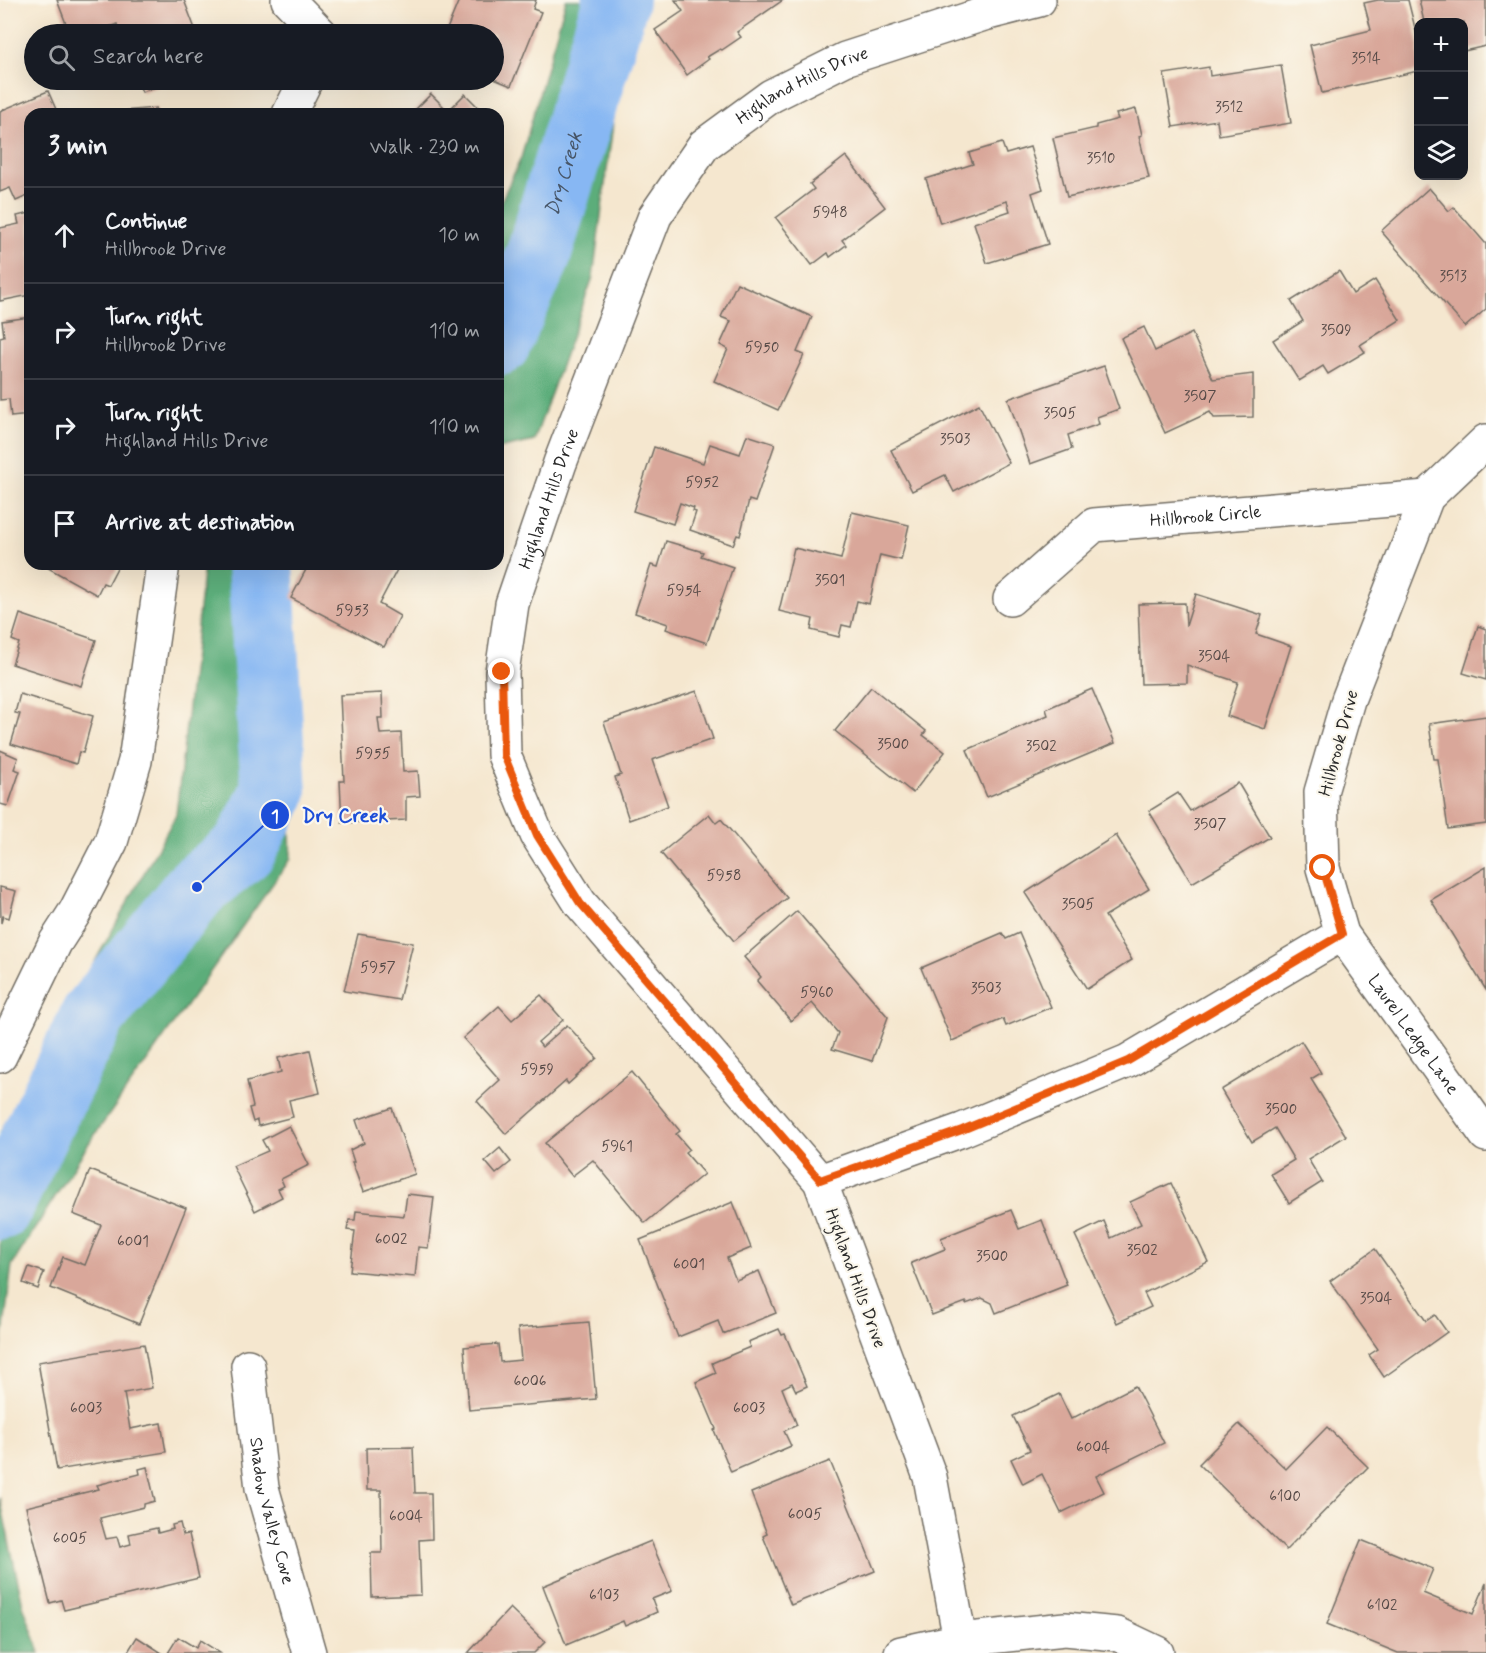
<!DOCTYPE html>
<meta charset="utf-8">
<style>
:root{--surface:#171b24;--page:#20242c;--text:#f1f3f6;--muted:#9ea1a6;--line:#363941}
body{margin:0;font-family:Mynerve,sans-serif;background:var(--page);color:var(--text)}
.controls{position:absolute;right:18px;top:18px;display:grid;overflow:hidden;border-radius:12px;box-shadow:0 6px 24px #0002}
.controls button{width:54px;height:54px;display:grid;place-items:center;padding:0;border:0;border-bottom:2px solid var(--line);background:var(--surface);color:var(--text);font:30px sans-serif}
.stop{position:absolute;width:18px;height:18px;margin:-14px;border:4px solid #ea580c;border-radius:50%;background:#fff}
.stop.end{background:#ea580c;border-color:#fff;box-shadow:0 2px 6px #0008}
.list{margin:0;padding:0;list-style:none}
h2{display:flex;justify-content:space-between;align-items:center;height:78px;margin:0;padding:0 24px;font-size:26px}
h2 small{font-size:20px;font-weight:400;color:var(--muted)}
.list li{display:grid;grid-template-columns:39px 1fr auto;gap:18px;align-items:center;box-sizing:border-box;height:96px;padding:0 24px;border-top:2px solid var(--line)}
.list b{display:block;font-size:22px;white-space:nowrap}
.list p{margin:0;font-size:20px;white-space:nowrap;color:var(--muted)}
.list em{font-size:20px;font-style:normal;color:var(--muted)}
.icon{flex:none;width:33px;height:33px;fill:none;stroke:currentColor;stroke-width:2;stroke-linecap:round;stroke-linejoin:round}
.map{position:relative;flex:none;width:1486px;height:1653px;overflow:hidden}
.search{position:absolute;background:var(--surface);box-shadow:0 6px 24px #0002;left:24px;top:24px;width:480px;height:66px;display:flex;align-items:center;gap:15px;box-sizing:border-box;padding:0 21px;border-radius:33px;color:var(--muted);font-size:22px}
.panel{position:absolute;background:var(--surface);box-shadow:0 6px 24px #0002;left:24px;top:108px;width:480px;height:462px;border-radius:18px}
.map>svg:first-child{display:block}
.forest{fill:#5cad7a;stroke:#446c52;stroke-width:1.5}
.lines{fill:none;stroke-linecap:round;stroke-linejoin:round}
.river{stroke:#87b7f3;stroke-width:66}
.building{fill:#d9a79a}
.minor-casing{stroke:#726d64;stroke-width:36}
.minor{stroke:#fff;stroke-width:33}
.route{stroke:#ea580c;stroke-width:8}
.labels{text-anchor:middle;stroke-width:4.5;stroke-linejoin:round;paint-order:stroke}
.number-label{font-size:15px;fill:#564a47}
.street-label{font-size:18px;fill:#2b2b2b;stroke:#fbf7ec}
.water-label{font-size:20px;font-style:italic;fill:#475567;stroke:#fbf7ec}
.leader{fill:none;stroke:#1d4ed8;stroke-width:2}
.callout-dot{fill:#1d4ed8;stroke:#fbf7ec;stroke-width:2}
.mark-label{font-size:18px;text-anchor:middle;font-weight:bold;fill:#fff}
.callout-label{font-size:20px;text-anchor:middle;font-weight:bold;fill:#1d4ed8;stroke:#fbf7ec;stroke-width:4.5;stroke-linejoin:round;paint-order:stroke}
</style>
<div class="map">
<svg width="1486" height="1653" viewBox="0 0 1486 1653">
<rect width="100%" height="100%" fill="#fbf7ec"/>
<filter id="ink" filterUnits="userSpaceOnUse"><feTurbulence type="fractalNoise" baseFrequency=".0167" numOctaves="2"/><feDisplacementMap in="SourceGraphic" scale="12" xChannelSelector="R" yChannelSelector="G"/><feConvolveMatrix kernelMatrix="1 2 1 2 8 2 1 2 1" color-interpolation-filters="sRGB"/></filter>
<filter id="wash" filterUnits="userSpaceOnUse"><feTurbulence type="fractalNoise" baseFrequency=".008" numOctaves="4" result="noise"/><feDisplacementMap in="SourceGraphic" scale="24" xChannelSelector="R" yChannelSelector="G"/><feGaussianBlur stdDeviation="1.35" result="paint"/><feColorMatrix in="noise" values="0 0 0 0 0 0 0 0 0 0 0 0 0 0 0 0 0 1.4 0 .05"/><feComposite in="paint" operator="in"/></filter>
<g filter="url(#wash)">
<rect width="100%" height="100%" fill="#f5e7cf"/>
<!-- forest -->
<g class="forest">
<polygon points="566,0 645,0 619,78 593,277 534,441 498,449 498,208 521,158"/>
<polygon points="204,564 288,564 283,660 291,858 89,1143 12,1265 0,1358 0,1133 176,815"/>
<polygon points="0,1498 23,1605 40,1653 0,1653"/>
</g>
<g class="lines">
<!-- river -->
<g class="river">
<path id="s1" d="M498,343L538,256L616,0"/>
<polyline points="0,1207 93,1016 197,887 244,849 274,791 260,564"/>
</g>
</g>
<g id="blocks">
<!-- building -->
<g class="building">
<polygon points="57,0 184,0 197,34 120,34 117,24 90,34 70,34"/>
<polygon points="459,0 536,0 533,9 541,12 511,86 494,79 494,34 445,34"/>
<polygon points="675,0 783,0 737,32 741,37 722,50 720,49 707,57 709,59 687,75 655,30 683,11"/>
<polygon points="1378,0 1408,0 1418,40 1418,71 1322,93 1310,45 1371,30 1364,3"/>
<polygon points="1419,0 1486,0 1486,46 1464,51 1464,22 1424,22"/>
<polygon points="1281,65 1291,123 1219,135 1217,120 1173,127 1164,74 1209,67 1210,76"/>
<polygon points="137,80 174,80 142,92"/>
<polygon points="48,91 58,114 30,114 30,195 16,201 10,188 0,192 0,111"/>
<polygon points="431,94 448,111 465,94 485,114 411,114"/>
<polygon points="156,108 157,114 123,114 123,111"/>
<polygon points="1136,109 1142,135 1139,136 1149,178 1067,197 1053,138 1096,128 1096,125 1118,119 1116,114"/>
<polygon points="1002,143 1006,154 1030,147 1043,189 1032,193 1048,244 987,263 974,223 1010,211 1007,201 940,223 926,179 973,164 969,153"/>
<polygon points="846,156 885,207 842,240 846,245 830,257 828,253 812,265 776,218 814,189 810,184"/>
<polygon points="1429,188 1449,211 1454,207 1486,244 1486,309 1465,327 1381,231"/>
<polygon points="30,213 30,295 0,301 0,228 19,224 17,216"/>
<polygon points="1339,271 1353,294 1375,280 1400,320 1360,345 1365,352 1328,374 1323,366 1299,381 1273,340 1303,321 1291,301"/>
<polygon points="737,283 812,317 797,352 804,355 778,410 714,381 728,349 720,345 731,321 721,317"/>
<polygon points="30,317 30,415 11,417 9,399 0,400 0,337 4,336 2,321"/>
<polygon points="1144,327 1155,351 1192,333 1213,379 1253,374 1253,417 1214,418 1210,412 1165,433 1121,338"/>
<polygon points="1104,366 1119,409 1097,417 1099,424 1068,435 1072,449 1030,464 1008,399"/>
<polygon points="979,404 1009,463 954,492 945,475 912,491 891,450"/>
<polygon points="747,435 775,444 755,502 749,500 740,536 737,535 733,545 690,530 696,512 693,511 694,508 680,503 673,524 633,511 654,447 703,463 710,444 740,454"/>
<polygon points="852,512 909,525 901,560 880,555 869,604 857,601 851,627 842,625 839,637 811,630 813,619 779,611 794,548 841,559"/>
<polygon points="666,541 703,552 701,556 733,567 707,643 666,629 668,624 635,613 651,565 658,567"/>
<polygon points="41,564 119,564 108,585 103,583 97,595"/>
<polygon points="309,564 400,564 379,604 400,616 384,647 291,598"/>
<polygon points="1196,594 1262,615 1256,634 1291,646 1265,729 1227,716 1238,682 1187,665 1187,683 1141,684 1138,604 1185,603 1186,626"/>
<polygon points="20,614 96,640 81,686 12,664 19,643 12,640"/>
<polygon points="1478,626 1486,629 1486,680 1463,673"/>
<polygon points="871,687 926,731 923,735 945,752 913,793 835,731"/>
<polygon points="1092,689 1115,743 987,797 967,750 1048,715 1046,709"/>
<polygon points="697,691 713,739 652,760 668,806 629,820 615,777 621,775 604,722"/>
<polygon points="382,693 383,718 378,718 380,734 401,733 403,772 418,771 420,796 406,797 406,820 342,823 340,781 344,781 340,695"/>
<polygon points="20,694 93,716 83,753 79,752 76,764 11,744 20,714 15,713"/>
<polygon points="1486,716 1486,824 1448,829 1438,759 1434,759 1429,724"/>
<polygon points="0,750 18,758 14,769 20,771 8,806 0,804"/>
<polygon points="1238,783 1270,837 1192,883 1149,811 1178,793 1190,811"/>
<polygon points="709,814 716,823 721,819 787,898 734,941 661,853"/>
<polygon points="1116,835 1149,889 1105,916 1132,960 1087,989 1025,893"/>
<polygon points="1486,867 1486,990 1431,900"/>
<polygon points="0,887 16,891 9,918 3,916 1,923"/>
<polygon points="797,911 888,1017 872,1061 832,1049 838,1033 812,1003 791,1021 757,981 761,977 744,957"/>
<polygon points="1002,933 1006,939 1019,933 1051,1007 1006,1026 1003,1019 952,1041 921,968"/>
<polygon points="358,934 413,943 399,1000 344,991"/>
<polygon points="541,995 563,1020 538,1042 542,1047 567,1025 597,1058 568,1084 566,1081 506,1134 477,1101 500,1080 463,1038 499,1006 512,1020"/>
<polygon points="1301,1041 1321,1073 1311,1079 1346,1136 1308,1159 1322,1182 1289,1203 1271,1174 1294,1160 1275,1128 1252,1142 1221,1090"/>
<polygon points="310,1050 320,1093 289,1100 293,1117 258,1126 257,1120 253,1122 249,1108 253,1107 247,1081 281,1072 278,1058"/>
<polygon points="632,1072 680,1131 676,1134 689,1149 685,1152 704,1174 645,1223 593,1160 572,1176 545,1143"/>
<polygon points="392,1108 415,1174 363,1192 352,1162 354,1162 350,1150 364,1143 356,1120"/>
<polygon points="289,1126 309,1165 281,1179 284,1186 278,1189 282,1197 255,1211 233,1166 268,1151 262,1140"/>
<polygon points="500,1148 511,1162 496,1174 485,1161"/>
<polygon points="90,1170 186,1208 139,1324 51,1288 63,1257 85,1265 101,1225 73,1214"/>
<polygon points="1171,1183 1208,1262 1144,1293 1151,1307 1117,1323 1075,1235 1104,1221 1111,1238 1141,1224 1130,1202"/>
<polygon points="407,1194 434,1197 428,1248 418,1247 415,1277 350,1271 355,1231 347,1230 349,1220 355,1220 356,1211 404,1216"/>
<polygon points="733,1202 751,1248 727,1258 736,1280 759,1271 776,1313 723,1334 718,1321 678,1337 640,1240"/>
<polygon points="1011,1210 1019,1229 1042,1220 1067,1285 996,1313 992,1303 982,1298 966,1304 966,1302 932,1315 911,1263 945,1249 941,1238"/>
<polygon points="1375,1249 1426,1321 1435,1315 1447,1332 1384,1377 1369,1355 1378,1349 1330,1281"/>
<polygon points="29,1267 44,1272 38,1289 23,1283"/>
<polygon points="589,1322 596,1399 469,1410 464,1347 498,1344 500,1362 521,1360 518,1328"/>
<polygon points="779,1329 782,1335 785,1334 807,1386 796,1391 792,1383 782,1388 797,1425 784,1431 791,1446 731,1472 714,1430 716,1429 696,1382 716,1373 712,1363 750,1347 748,1342"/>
<polygon points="144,1344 152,1388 124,1393 130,1429 161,1423 166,1452 57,1470 38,1362"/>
<polygon points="1135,1386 1164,1443 1096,1476 1104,1492 1061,1513 1042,1474 1023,1484 1011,1459 1030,1450 1013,1416 1059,1394 1071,1419"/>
<polygon points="1239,1424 1286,1469 1327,1427 1368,1467 1286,1550 1199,1464"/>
<polygon points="413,1447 415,1493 431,1493 432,1539 419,1540 421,1595 372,1597 371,1553 382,1553 381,1490 367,1490 366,1448"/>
<polygon points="830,1461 875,1571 791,1605 763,1536 767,1534 751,1493"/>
<polygon points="147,1467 155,1501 144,1504 144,1507 100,1518 106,1539 117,1537 120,1547 131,1544 129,1534 157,1528 158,1533 173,1529 172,1525 180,1523 183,1535 189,1534 199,1578 64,1610 61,1600 50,1603 26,1507 99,1489 97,1485 140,1474 139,1469"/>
<polygon points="1361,1540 1433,1569 1423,1593 1473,1614 1486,1583 1486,1653 1398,1653 1327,1624"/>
<polygon points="651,1541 672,1591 652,1599 657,1612 625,1626 623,1621 566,1645 543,1586"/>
<polygon points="510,1608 545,1642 534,1653 468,1653"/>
<polygon points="137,1637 162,1653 127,1653"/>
<polygon points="178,1637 196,1648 200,1640 220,1653 168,1653"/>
</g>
</g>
</g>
<g filter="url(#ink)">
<use href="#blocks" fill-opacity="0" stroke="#726d64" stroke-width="1.5"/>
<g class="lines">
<!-- minor casing -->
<g class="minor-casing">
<g id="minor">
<polyline points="288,0 321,34"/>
<polyline points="289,114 306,80"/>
<path id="s2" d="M1486,441L1427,497L1348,700L1321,792L1323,868L1342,934L1486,1135"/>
<path id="s3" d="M1010,599L1094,525L1427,497"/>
<polyline points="0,1056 55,943 75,912 111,842 135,761 163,564"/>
<polyline points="820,1181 962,1130 1128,1061 1342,934"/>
<path id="s4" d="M248,1366L262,1488L309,1653"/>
<polyline points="901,1653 960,1640 1065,1629 1117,1634 1157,1653"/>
<path id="s5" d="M961,1653L960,1640L930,1477L820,1181L580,903L537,835L504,755L502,672L512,604L560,463L655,216L704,145L771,96L845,59L984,14L1039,0"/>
</g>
</g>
<!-- minor -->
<use href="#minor" class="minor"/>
</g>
</g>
<g class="lines" filter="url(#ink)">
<!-- route -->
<polyline class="route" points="502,672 504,755 537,835 580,903 820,1180 962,1130 1128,1061 1342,934 1323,868"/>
</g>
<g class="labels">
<!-- number labels -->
<g class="number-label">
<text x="1366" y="63">3514</text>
<text x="1229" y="112">3512</text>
<text x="1101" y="163">3510</text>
<text x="830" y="217">5948</text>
<text x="1453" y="281">3513</text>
<text x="1336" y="335">3509</text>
<text x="762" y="352">5950</text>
<text x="1200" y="401">3507</text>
<text x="1060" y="418">3505</text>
<text x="955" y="444">3503</text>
<text x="702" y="487">5952</text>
<text x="830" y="585">3501</text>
<text x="684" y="595">5954</text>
<text x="352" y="615">5953</text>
<text x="1214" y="661">3504</text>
<text x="893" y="749">3500</text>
<text x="1041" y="751">3502</text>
<text x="373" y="758">5955</text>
<text x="1210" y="829">3507</text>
<text x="724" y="880">5958</text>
<text x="1078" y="909">3505</text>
<text x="378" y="972">5957</text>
<text x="986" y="993">3503</text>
<text x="817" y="997">5960</text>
<text x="537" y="1074">5959</text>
<text x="1281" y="1114">3500</text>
<text x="617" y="1151">5961</text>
<text x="391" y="1244">6002</text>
<text x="133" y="1246">6001</text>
<text x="1142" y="1255">3502</text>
<text x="992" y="1261">3500</text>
<text x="689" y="1269">6001</text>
<text x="1376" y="1303">3504</text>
<text x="530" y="1386">6006</text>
<text x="86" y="1413">6003</text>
<text x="749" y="1413">6003</text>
<text x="1093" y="1452">6004</text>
<text x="1285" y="1501">6100</text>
<text x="805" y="1519">6005</text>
<text x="406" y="1521">6004</text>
<text x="70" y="1543">6005</text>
<text x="604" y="1600">6103</text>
<text x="1382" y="1610">6102</text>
</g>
<!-- street labels -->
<g class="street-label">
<text dy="6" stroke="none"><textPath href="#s5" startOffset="1796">Highland Hills Drive</textPath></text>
<text dy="6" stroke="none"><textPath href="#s5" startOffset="1292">Highland Hills Drive</textPath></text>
<text dy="6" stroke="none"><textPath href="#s3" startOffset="224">Hillbrook Circle</textPath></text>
<text transform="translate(1338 743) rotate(-75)" y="6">Hillbrook Drive</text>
<text dy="6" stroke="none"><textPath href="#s2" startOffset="663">Laurel Ledge Lane</textPath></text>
<text transform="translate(856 1278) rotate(70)" y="6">Highland Hills Drive</text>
<text dy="6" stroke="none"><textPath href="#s4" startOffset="147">Shadow Valley Cove</textPath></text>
</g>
<!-- water labels -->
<g class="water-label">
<text dy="7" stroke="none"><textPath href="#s1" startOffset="182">Dry Creek</textPath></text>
</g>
</g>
<!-- callouts -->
<path class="leader" d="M197 887L275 815"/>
<g class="callout-dot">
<circle cx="197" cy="887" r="6"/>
<circle cx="275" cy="815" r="15"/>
</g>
<g class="mark-label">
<text x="275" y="822">1</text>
</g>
<g class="callout-label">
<text x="345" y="822">Dry Creek</text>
</g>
</svg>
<div class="controls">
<button>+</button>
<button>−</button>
<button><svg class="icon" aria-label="layers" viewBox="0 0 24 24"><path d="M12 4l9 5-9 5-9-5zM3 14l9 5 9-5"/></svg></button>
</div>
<div class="stop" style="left:1323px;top:868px"></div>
<div class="stop end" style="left:502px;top:672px"></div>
<div class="search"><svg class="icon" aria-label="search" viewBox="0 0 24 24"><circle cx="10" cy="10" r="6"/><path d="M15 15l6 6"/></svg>Search here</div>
<section class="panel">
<h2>3 min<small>Walk · 230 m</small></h2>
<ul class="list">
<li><svg class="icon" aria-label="ahead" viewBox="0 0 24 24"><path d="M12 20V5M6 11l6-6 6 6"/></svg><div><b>Continue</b><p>Hillbrook Drive</p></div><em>10 m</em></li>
<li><svg class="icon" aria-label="right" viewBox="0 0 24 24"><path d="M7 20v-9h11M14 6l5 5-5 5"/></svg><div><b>Turn right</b><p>Hillbrook Drive</p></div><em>110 m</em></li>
<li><svg class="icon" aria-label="right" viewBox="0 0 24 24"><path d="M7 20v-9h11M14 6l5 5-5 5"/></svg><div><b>Turn right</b><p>Highland Hills Drive</p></div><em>110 m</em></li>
<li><svg class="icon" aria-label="arrive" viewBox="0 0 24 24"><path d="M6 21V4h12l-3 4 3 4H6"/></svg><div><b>Arrive at destination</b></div></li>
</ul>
</section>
</div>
